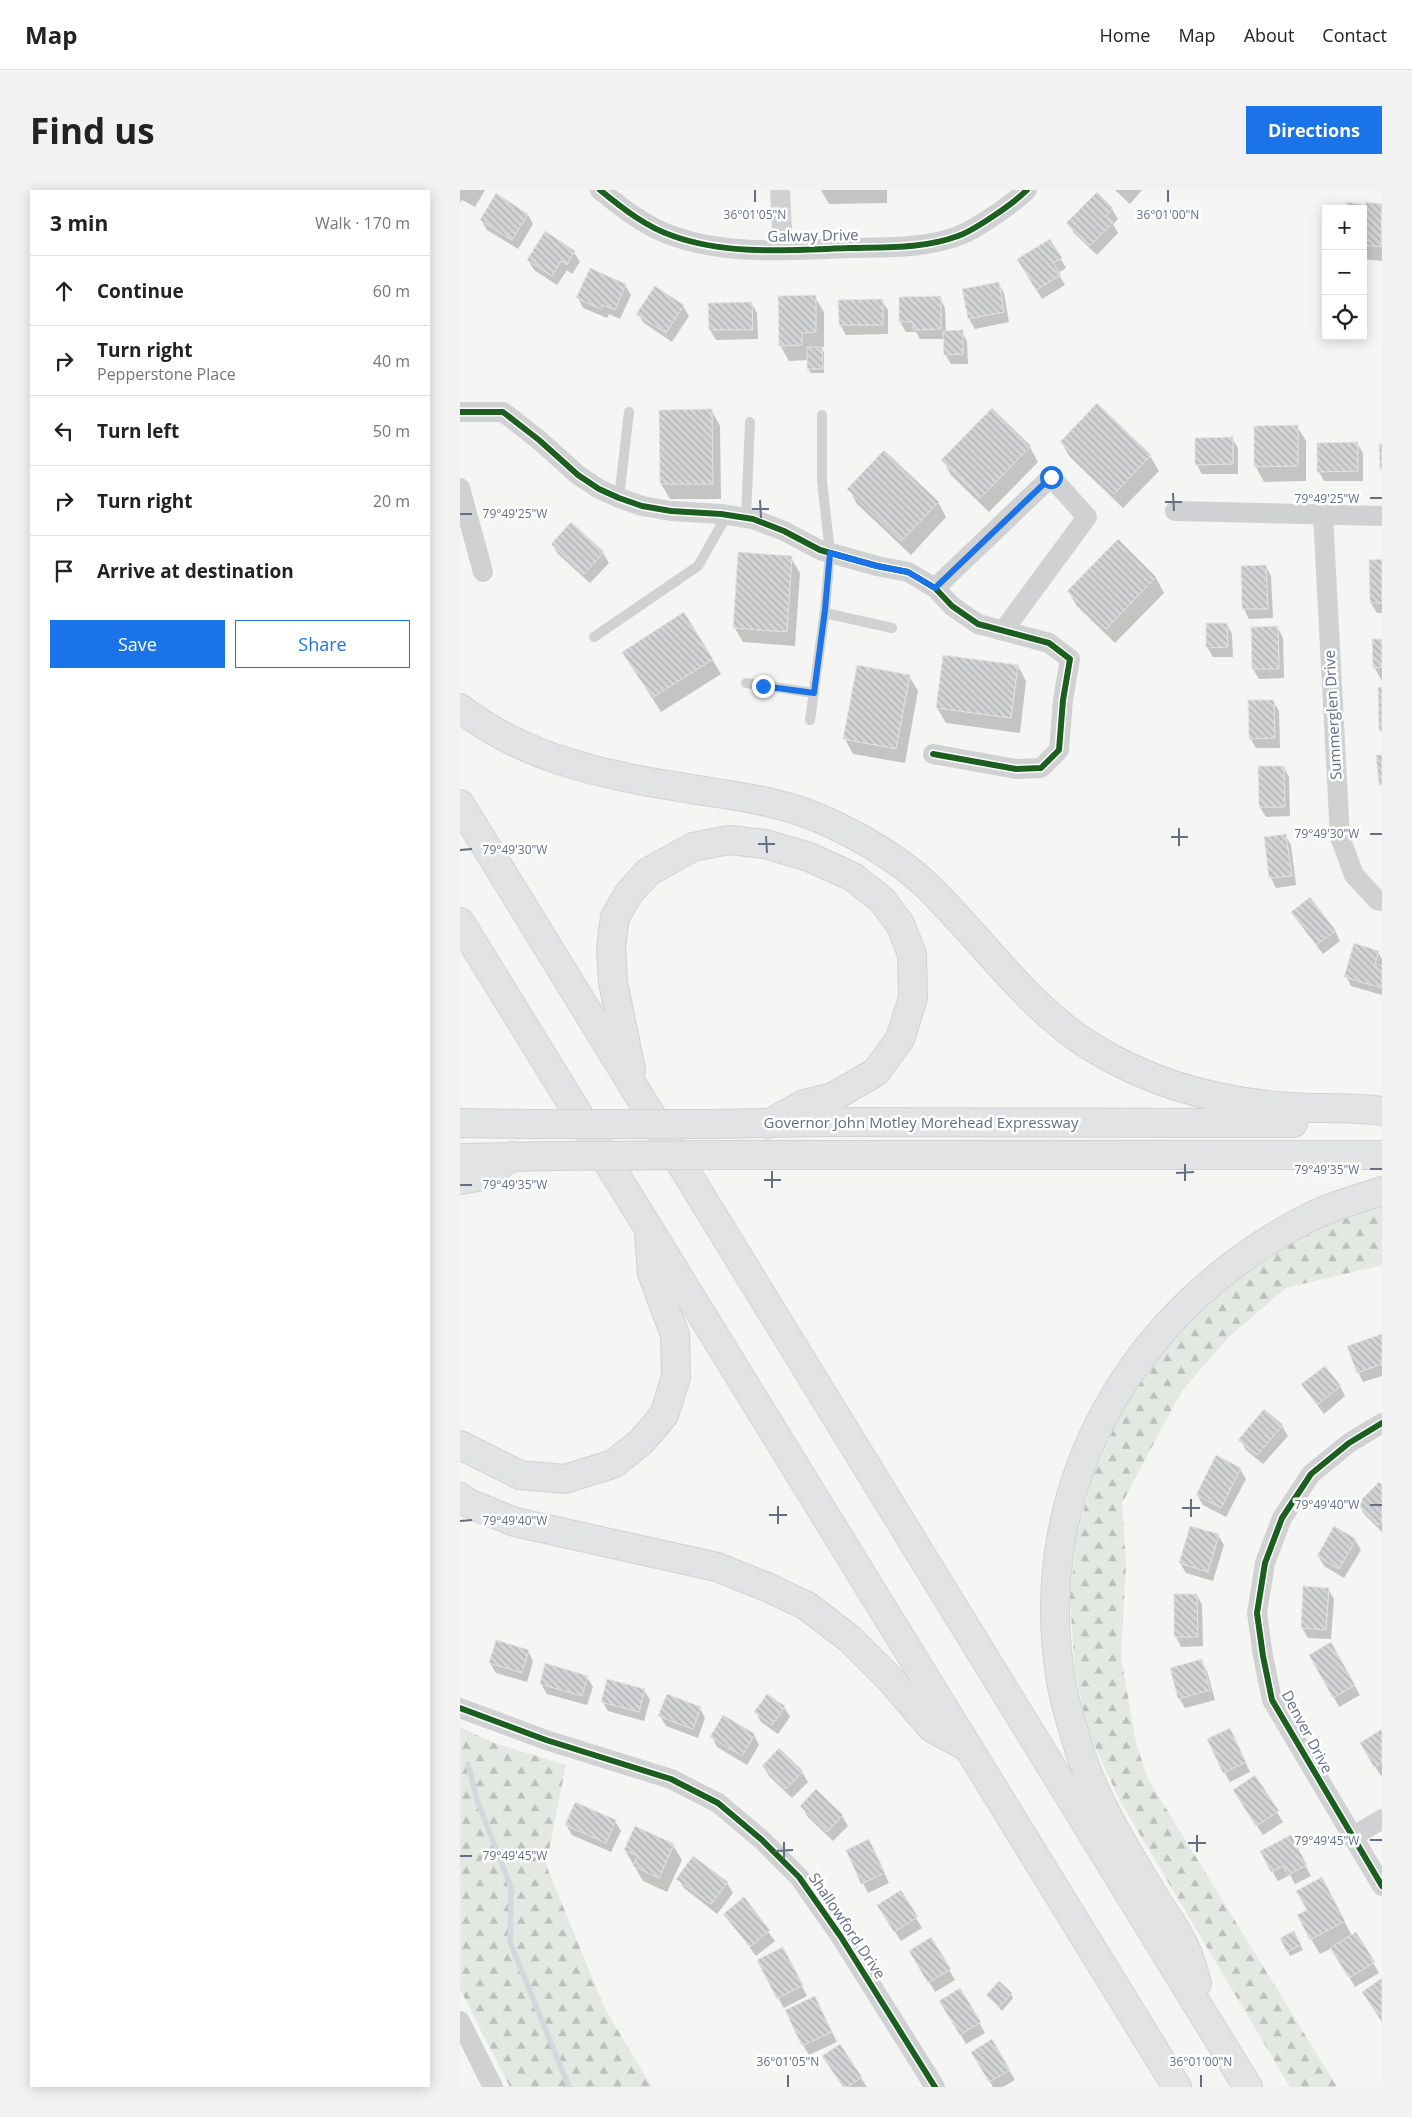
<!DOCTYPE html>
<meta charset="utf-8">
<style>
:root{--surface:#fff;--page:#f2f2f2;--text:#222;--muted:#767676;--line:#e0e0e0;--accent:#1a73e8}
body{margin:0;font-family:"Open Sans",sans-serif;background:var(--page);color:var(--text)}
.controls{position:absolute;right:15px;top:15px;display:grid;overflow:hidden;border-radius:0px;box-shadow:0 2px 12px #0003}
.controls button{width:45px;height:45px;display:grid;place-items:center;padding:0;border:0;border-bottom:1px solid var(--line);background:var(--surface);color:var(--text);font:25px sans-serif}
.stop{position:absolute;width:15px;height:15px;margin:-11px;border:4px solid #1a73e8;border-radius:50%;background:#fff}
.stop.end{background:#1a73e8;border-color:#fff;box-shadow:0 1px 5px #0008}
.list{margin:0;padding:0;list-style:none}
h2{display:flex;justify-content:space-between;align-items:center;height:65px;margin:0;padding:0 20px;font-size:21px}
h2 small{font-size:16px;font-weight:400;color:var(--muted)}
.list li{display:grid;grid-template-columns:32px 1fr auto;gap:15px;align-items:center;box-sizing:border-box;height:70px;padding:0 20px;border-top:1px solid var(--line)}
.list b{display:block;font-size:19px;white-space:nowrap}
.list p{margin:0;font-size:16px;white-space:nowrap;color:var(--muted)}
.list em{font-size:16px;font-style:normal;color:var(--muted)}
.actions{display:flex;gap:10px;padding:15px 20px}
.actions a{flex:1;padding:11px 0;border:1px solid var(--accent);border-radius:0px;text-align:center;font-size:18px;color:var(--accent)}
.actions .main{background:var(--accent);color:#fff}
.icon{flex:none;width:28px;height:28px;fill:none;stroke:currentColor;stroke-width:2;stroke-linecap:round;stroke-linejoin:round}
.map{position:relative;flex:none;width:922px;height:1897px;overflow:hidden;border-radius:0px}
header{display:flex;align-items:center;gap:30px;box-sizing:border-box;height:70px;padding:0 25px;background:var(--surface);border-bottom:1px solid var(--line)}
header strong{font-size:24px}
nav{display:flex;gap:28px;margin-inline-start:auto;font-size:18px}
.intro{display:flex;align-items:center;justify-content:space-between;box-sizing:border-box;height:120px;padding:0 30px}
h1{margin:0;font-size:35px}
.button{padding:12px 22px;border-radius:0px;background:var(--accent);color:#fff;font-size:18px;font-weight:700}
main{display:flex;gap:30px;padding:0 30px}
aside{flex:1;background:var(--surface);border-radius:0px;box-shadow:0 2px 12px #0003}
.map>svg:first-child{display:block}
.forest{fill:url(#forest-firs)}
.shadow{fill:#0003}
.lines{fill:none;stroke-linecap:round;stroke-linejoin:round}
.stream{stroke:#d3d8dc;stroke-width:5.5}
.building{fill:url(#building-back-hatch);stroke:#e4e4e4}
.motorway-casing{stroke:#d1d2d3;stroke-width:30}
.service{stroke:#d0d1d2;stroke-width:10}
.minor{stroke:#d0d1d2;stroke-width:20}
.motorway{stroke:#e2e3e4;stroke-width:28}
.motorway-bridge-casing{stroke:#d1d2d3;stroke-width:30;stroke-linecap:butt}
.motorway-bridge{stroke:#e2e3e4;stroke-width:28}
.cycleway-casing{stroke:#fff;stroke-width:9}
.cycleway{stroke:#1b5e20;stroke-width:6}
.route{stroke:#1a73e8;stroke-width:6}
.ticks{fill:none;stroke:#646f85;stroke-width:2}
.labels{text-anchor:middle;stroke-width:5;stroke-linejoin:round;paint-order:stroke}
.street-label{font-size:15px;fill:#646f85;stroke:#fff}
.ticks-label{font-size:12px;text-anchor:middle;fill:#646f85;stroke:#fff;stroke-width:5;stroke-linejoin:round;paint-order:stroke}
</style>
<header>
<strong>Map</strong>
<nav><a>Home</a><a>Map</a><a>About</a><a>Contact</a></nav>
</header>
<div class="intro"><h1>Find us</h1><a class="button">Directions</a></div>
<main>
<aside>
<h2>3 min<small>Walk · 170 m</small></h2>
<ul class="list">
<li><svg class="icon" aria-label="ahead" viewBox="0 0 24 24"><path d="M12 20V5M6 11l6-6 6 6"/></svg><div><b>Continue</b></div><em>60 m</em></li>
<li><svg class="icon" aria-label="right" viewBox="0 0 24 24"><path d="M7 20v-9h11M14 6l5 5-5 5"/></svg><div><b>Turn right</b><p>Pepperstone Place</p></div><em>40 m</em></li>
<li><svg class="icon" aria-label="left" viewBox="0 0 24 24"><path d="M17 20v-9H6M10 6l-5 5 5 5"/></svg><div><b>Turn left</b></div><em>50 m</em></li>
<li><svg class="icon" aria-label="right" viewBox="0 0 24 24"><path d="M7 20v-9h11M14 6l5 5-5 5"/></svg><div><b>Turn right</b></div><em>20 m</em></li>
<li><svg class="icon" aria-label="arrive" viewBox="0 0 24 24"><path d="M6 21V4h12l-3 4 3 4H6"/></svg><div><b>Arrive at destination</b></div></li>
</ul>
<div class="actions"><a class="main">Save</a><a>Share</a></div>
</aside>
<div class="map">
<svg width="922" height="1897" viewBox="0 0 922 1897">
<defs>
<pattern id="forest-firs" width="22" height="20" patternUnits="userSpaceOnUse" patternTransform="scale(1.25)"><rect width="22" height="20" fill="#e3e8e2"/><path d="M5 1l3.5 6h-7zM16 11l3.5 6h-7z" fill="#bcc0bd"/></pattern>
<pattern id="building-back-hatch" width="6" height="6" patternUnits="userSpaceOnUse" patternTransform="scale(1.25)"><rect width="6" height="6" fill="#d2d3d4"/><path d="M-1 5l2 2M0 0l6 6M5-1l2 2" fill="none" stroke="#aeafb2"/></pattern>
</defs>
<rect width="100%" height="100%" fill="#f5f5f4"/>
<!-- forest -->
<g class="forest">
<polygon points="922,1012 922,1075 826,1098 769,1147 721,1202 662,1313 666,1374 661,1467 676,1553 688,1589 877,1897 830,1897 660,1611 628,1541 615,1481 610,1408 616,1351 631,1291 653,1240 684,1182 733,1126 790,1075 837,1047"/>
<polygon points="0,1537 34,1553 106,1575 86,1675 145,1819 192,1897 50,1897 0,1799"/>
</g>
<!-- shadow -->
<g class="shadow">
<polygon points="0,0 25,0 15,17 2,10 0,13"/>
<polygon points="361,0 427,0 427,13 369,14"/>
<polygon points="655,0 682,0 670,14"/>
<polygon points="637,4 652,19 658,29 653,34 658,43 637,65 614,43 608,33"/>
<polygon points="907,13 922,15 922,71 903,69 903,19"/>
<polygon points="68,25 73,34 58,59 27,40 21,30"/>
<polygon points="590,51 606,78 598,83 605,95 582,109 559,70"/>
<polygon points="114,62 120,72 112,84 107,80 97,95 74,80 68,70"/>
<polygon points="538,93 544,103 549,132 515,139 509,129 504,100"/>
<polygon points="165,95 171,105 160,129 149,124 147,128 123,118 118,108"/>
<polygon points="195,97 223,116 229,126 212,152 184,133 178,124"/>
<polygon points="355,107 364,122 364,157 361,157 364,162 364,183 351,183 348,179 348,170 329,171 320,155"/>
<polygon points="440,108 480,108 485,118 486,142 502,142 507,151 508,174 491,174 485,164 485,149 460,149 456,142 446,142 440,132"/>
<polygon points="380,111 422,111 428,120 428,144 386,145 380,135"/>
<polygon points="250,114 292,114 297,123 298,149 256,150 250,140"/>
<polygon points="637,215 690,266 699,281 663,318 610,267 601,252"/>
<polygon points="201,221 252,221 260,236 261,309 210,309 201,294"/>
<polygon points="837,236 846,251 846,291 804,292 796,277"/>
<polygon points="772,248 778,258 778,284 742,284 737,275"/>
<polygon points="897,253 903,263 903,291 864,291 859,282"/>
<polygon points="570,257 578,272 529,322 491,285 483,270"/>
<polygon points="389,299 478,312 486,327 451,365 397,314"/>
<polygon points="658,351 696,388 704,403 655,453 617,416 608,401"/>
<polygon points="92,354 143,363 149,373 130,393 98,364"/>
<polygon points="331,368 340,383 335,456 283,452 274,437"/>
<polygon points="922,371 922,423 917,423 911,413"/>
<polygon points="806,376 811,386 813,428 789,429 784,419"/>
<polygon points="767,434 772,444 773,467 753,467 747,457"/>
<polygon points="818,438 823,448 824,488 799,489 793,479"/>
<polygon points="922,450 922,491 914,477"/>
<polygon points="252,469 261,484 201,522 173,477"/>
<polygon points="558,476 566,491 560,543 486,533 477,518"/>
<polygon points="449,486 458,501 445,573 393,564 385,549"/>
<polygon points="813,511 819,521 820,558 796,558 790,548"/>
<polygon points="824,577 829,587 830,626 806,627 800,617"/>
<polygon points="826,646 831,655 836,695 816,698 811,688 806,648"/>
<polygon points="832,723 875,741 880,751 863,764"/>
<polygon points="918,762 922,769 922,805 891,796 886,786"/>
<polygon points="922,1145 922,1186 903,1192 898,1182"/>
<polygon points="842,1195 880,1196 885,1206 864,1224"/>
<polygon points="822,1236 828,1246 803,1274 786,1260 780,1250"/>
<polygon points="780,1279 786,1289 766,1327 743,1315 737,1305"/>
<polygon points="922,1297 922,1342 904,1324 899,1314"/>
<polygon points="758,1345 764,1355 753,1391 726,1383 720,1373"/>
<polygon points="895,1350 901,1360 884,1388 864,1376 858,1366"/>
<polygon points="868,1399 874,1409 871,1449 848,1448 842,1438"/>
<polygon points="737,1405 742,1415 743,1456 721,1457 716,1447"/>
<polygon points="871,1454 900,1505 879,1517 851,1465"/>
<polygon points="68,1461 73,1471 67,1492 36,1483 30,1473"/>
<polygon points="741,1471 747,1481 755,1510 725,1518 719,1508"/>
<polygon points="127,1487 133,1497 127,1515 87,1504 81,1494"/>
<polygon points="184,1500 190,1510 184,1531 148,1521 142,1511"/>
<polygon points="307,1505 324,1517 330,1527 318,1544 301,1532 296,1522"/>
<polygon points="240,1518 245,1528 238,1548 206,1536 200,1526"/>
<polygon points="922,1541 922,1585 921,1586 907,1564"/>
<polygon points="294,1545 299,1555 287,1575 257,1557 252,1547"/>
<polygon points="775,1549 790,1582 770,1592 764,1582"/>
<polygon points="303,1576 342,1582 348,1592 332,1608 309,1586"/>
<polygon points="794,1587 823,1632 803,1645 780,1610"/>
<polygon points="342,1616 382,1626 388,1636 373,1651 347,1626"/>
<polygon points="155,1631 161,1641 151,1662 112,1645 106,1635"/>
<polygon points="213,1655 222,1670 207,1702 183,1691 165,1660"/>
<polygon points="836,1657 851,1686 835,1694 830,1685 818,1691 812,1681"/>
<polygon points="387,1661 414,1661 429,1693 408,1703"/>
<polygon points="218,1689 267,1693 273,1703 257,1724 224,1698"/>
<polygon points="440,1702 462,1738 441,1751 424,1725"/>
<polygon points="870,1704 892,1746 896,1743 919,1783 895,1797 872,1758 860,1764 851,1749"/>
<polygon points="284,1709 315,1751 296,1766 265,1724"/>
<polygon points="834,1743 843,1760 830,1766 822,1749"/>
<polygon points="471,1749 495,1790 475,1802 451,1761"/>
<polygon points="328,1768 347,1806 324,1818 318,1808"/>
<polygon points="500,1800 525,1843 506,1854 481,1811"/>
<polygon points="551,1804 553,1808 542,1821 527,1805"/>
<polygon points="355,1808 377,1852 349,1865 343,1855"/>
<polygon points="532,1851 555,1890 543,1897 533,1897 513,1862"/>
<polygon points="380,1856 401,1888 407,1897 384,1897"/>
</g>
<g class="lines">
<!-- stream -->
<polyline class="stream" points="8,1574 17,1610 51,1697 50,1752 109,1897"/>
</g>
<!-- building -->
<g class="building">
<polygon points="637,2 653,18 646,26 653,32 630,56 606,33"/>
<polygon points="36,3 68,24 52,50 20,30"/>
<polygon points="887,12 905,15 906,12 922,14 921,57 903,55 903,19 886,19"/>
<polygon points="85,41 115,61 107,75 101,71 92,86 67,70"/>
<polygon points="590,49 602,68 593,73 601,85 576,100 557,69"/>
<polygon points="130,78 166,94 155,120 143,115 141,119 116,108"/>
<polygon points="539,92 544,122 508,129 502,99"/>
<polygon points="195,96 224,115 206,143 176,124"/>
<polygon points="356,105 356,142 342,143 342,155 319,156 318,106"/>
<polygon points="481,106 481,139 453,140 453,132 439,132 439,107"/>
<polygon points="423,109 423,135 379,135 378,110"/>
<polygon points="292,112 293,140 249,140 248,113"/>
<polygon points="503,140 503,164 484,165 483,141"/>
<polygon points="347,157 362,157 363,179 347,179"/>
<polygon points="637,213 691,265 654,304 600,252"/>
<polygon points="532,218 571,256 520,308 481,270"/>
<polygon points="252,219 253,294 200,294 199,220"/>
<polygon points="838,235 838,276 794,277 794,236"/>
<polygon points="773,247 773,274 735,275 735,248"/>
<polygon points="898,252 898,281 857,282 857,253"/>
<polygon points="919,254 922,254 922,279 920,279"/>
<polygon points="424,260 479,312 441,351 387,299"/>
<polygon points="111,332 144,362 124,384 91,354"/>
<polygon points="658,349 696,387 646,439 607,401"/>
<polygon points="278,362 332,366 327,442 273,438"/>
<polygon points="922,369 922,413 910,413 909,370"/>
<polygon points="806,375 808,419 782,419 781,376"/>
<polygon points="224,422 253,469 192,508 162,462"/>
<polygon points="746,433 767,433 768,457 746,458"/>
<polygon points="818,436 819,479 792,479 791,437"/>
<polygon points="912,449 922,449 922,477 913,478"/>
<polygon points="483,465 558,475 551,528 476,518"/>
<polygon points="397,475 450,485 436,559 383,549"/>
<polygon points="918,497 922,497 922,541 919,541"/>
<polygon points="788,510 814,510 815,548 789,549"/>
<polygon points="916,565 922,565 922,595 919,595"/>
<polygon points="798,576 824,576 825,617 799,617"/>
<polygon points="826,644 832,686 809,688 804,647"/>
<polygon points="850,707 876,741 856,755 831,722"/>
<polygon points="894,753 919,761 915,774 922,776 922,798 884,787"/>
<polygon points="922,1144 922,1174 897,1183 887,1156"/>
<polygon points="865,1176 881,1196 857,1215 841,1194"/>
<polygon points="804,1219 823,1235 797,1265 778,1250"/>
<polygon points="756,1265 781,1278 761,1318 736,1305"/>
<polygon points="919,1292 922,1295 922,1331 918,1335 897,1314"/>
<polygon points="730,1336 759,1344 748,1382 719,1373"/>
<polygon points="874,1336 896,1349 879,1379 857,1366"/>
<polygon points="843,1396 869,1398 866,1440 841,1438"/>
<polygon points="714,1404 737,1404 738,1447 714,1447"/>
<polygon points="36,1450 69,1460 62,1483 29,1473"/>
<polygon points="871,1452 895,1495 873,1508 849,1465"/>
<polygon points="742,1469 750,1500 718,1509 710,1478"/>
<polygon points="85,1473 128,1486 122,1506 80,1494"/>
<polygon points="147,1489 185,1499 179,1522 141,1512"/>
<polygon points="207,1504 241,1517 233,1539 198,1526"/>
<polygon points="307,1504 325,1516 312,1535 294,1522"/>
<polygon points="263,1525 295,1544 282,1566 250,1547"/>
<polygon points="770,1538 786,1572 763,1583 747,1549"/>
<polygon points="922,1539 922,1572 914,1577 900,1553"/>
<polygon points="319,1558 343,1581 326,1599 302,1576"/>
<polygon points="795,1585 819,1621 796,1636 773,1600"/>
<polygon points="356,1599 383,1625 367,1642 340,1616"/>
<polygon points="115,1612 156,1630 146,1653 105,1635"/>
<polygon points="175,1636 214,1654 199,1688 173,1676 178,1666 164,1660"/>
<polygon points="831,1645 847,1675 828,1685 823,1676 811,1682 800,1661"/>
<polygon points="409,1649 425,1683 401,1694 386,1660"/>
<polygon points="233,1666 268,1692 251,1714 216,1689"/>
<polygon points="862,1687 885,1731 850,1750 837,1725 847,1720 836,1701"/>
<polygon points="441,1700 458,1727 434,1742 417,1715"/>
<polygon points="284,1707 310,1740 290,1757 263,1724"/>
<polygon points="834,1741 841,1755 827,1762 820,1748"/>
<polygon points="896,1742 915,1772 889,1788 870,1758"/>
<polygon points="471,1747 491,1779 468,1793 449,1761"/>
<polygon points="323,1757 343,1795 317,1809 297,1770"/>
<polygon points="922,1788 922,1832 902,1802"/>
<polygon points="539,1791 552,1803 539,1817 526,1805"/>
<polygon points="500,1798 521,1832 500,1845 479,1811"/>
<polygon points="355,1806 372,1842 342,1856 325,1820"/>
<polygon points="532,1849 550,1880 529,1892 511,1862"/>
<polygon points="380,1854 402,1887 388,1897 383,1897 362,1866"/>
</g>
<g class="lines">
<!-- motorway casing -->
<g class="motorway-casing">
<g id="motorway">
<path d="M0,518C72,574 157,587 244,601C284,607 324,613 361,629C397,645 433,665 463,692C519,745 564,814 630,856C689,893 759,912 828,917C859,919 891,917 922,921"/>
<polyline points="0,614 788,1897"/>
<polyline points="0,732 717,1897"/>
<polyline points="171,880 153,792 151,758 155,727 169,703 188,682 233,657 269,650 305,654 349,667 393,687 422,710 440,734 452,764 453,808 440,849 416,882 373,907 344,914 308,934"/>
<polyline points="0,933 73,934"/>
<polyline points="250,934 367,932 833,933"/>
<polyline points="264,965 922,965"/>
<polyline points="0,968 94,966"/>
<polyline points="0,990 24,986 53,966"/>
<polyline points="0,1255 60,1285 105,1289 153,1274 181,1252 204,1225 216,1187 215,1145 192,1083 189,1045"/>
<polyline points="0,1307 8,1313 55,1332 257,1377 307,1397 347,1416 390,1449 431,1490 472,1538 507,1557"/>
<path d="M737,1793C733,1781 730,1767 724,1756C717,1740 706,1725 696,1710C668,1662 637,1615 620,1562C613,1539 605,1515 601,1491C568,1294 675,1117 848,1028C871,1016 898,1009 922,1001"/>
</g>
</g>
<!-- service -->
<g class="service">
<polyline points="159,308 169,222"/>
<polyline points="286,328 290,232"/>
<polyline points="365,423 432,438"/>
<polyline points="134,447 238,376 267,325"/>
<polyline points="286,493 354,503"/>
<polyline points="350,530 365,420 370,363 362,291 362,225"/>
</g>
<!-- minor -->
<g class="minor">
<path d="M140,0C162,18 186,37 213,46C269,66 332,60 389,58C426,57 463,59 498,46C515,40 554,13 567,0"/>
<polyline points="320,0 323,60"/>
<polyline points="0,222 43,222 79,250 118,285 139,299 159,308 182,316 211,321 261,324 293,329 324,341 360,360 417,376 448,382 475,398 492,416 518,434 589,453 610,469 603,510 599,560 581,578 556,579 473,564"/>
<polyline points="0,298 23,382"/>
<polyline points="715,321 922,326"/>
<polyline points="863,325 880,647 894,685 917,710 922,711"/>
<polyline points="475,398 591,287 627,327 543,441"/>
<polyline points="922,1233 889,1253 851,1284 822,1328 805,1373 797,1423 803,1466 812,1510 922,1696"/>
<polyline points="0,1518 86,1550 211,1589 258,1613 302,1650 339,1687 381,1747 475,1897"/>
<polyline points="892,1647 922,1629"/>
<polyline points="0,1831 33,1897"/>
</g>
<!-- motorway -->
<use href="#motorway" class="motorway"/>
<!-- motorway-bridge casing -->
<g class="motorway-bridge-casing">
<g id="motorway-bridge">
<polyline points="73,934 250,934"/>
<polyline points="94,966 264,965"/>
</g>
</g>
<!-- motorway-bridge -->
<use href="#motorway-bridge" class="motorway-bridge"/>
<!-- cycleway casing -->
<g class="cycleway-casing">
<g id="cycleway">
<path d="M140,0C162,18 186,37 213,46C269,66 332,60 389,58C426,57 463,59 498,46C515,40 554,13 567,0"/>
<polyline points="0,222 43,222 79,250 118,285 139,299 159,308 182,316 211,321 261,324 293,329 324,341 360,360 417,376 448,382 475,398 492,416 518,434 589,453 610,469 603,510 599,560 581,578 556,579 473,564"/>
<polyline points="922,1233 889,1253 851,1284 822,1328 805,1373 797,1423 803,1466 812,1510 922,1696"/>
<polyline points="0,1518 86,1550 211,1589 258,1613 302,1650 339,1687 381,1747 475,1897"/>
</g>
</g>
<!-- cycleway -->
<use href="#cycleway" class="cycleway"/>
</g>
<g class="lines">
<!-- route -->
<polyline class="route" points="303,496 354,503 365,420 370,363 417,376 448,382 475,398 591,287"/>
</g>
<!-- ticks -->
<path class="ticks" d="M295,0V12M708,0V12M713,303L714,321M910,308H922M300,310L301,328M705,312H722M292,319H309M0,324H12M719,638V656M910,644H922M306,646L307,663M711,647H728M298,654H315M0,660L12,659M725,974V991M910,979H922M312,981V998M716,983L734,982M304,990H321M0,995H12M731,1309V1327M910,1315H922M318,1316V1334M722,1318H740M309,1325H327M0,1331L12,1330M737,1645V1662M910,1650H922M324,1652V1669M728,1653H746M315,1661L333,1660M0,1666H12M328,1885V1897M741,1885V1897"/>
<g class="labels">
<!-- street labels -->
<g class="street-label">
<text transform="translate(353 46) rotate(-1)" y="5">Galway Drive</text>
<text transform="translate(873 525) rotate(-93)" y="5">Summerglen Drive</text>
<text x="461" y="938">Governor John Motley Morehead Expressway</text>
<text transform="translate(847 1542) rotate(62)" y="5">Denver Drive</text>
<text transform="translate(387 1736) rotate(56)" y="5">Shallowford Drive</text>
</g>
</g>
<g class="ticks-label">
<text x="295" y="29">36°01'05"N</text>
<text x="708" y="29">36°01'00"N</text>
<text x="867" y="313">79°49'25"W</text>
<text x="55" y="328">79°49'25"W</text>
<text x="867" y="648">79°49'30"W</text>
<text x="55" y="664">79°49'30"W</text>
<text x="867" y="984">79°49'35"W</text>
<text x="55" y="999">79°49'35"W</text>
<text x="867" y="1319">79°49'40"W</text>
<text x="55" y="1335">79°49'40"W</text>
<text x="867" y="1655">79°49'45"W</text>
<text x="55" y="1670">79°49'45"W</text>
<text x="328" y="1876">36°01'05"N</text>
<text x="741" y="1876">36°01'00"N</text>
</g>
</svg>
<div class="controls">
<button>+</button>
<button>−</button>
<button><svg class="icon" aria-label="locate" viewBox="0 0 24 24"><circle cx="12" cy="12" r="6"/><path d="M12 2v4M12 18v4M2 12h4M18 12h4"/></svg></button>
</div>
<div class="stop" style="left:591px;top:287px"></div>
<div class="stop end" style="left:303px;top:496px"></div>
</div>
</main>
